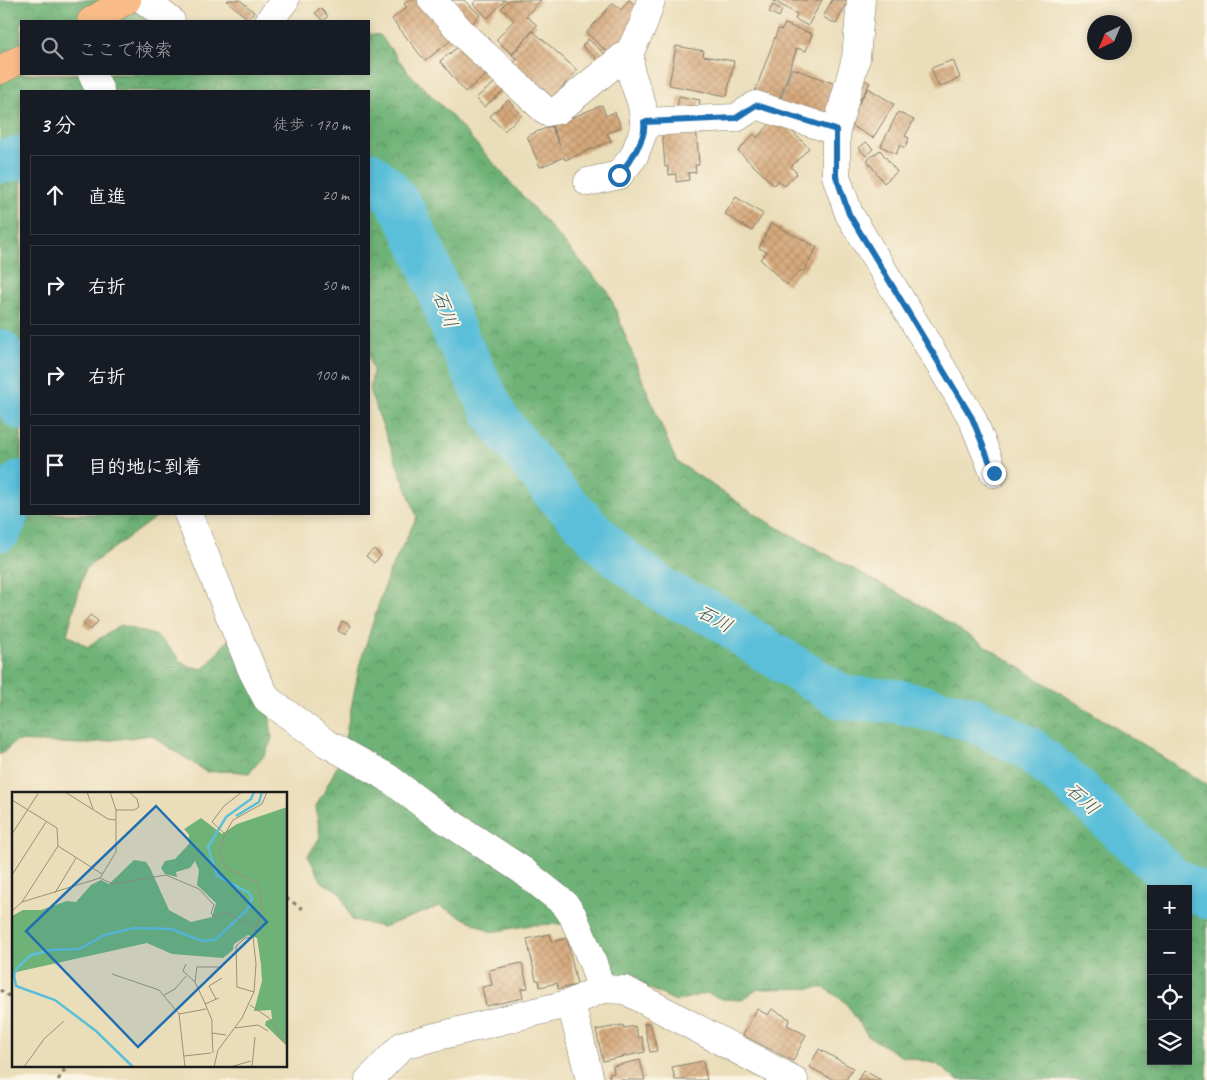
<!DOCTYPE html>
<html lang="ja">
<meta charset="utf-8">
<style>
:root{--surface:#171b24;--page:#20242c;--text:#f1f3f6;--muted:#9ea1a6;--line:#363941}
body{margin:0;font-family:Caveat,"Klee One",sans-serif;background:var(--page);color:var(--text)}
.controls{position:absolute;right:15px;bottom:15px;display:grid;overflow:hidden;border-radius:0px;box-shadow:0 2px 8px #0003}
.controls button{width:45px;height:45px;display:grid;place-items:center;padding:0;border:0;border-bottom:1px solid var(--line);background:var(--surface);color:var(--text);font:25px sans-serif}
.compass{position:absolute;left:1087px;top:15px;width:45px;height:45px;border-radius:50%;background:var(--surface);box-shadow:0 2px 8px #0003;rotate:224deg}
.stop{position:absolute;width:15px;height:15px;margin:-11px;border:4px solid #1f6fb2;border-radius:50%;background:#fff}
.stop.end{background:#1f6fb2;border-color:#fff;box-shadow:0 1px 5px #0008}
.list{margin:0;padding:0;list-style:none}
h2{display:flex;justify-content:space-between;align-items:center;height:65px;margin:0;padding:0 20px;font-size:21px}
h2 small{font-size:16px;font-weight:400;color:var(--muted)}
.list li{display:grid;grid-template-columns:32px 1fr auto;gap:15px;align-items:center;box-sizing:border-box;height:80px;margin:0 10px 10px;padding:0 10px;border:1px solid var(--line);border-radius:0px}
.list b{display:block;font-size:19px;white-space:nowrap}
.list em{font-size:16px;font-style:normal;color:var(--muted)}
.icon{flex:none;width:28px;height:28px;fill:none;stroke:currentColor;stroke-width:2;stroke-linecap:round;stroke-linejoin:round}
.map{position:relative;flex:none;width:1207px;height:1080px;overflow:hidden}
.search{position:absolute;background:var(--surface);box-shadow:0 2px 8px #0003;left:20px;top:20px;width:350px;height:55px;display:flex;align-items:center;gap:12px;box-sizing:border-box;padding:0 18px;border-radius:0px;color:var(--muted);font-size:19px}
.panel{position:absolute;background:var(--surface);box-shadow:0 2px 8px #0003;left:20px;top:90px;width:350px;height:425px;border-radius:0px}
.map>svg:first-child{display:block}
.forest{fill:url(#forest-crowns);stroke:#45674a;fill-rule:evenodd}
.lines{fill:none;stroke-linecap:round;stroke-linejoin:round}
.river{stroke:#5bbfd9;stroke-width:44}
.building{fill:url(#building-cross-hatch)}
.minor-casing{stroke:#837c6a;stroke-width:29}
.major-casing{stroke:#837c6a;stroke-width:29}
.path{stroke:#837c6a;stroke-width:3;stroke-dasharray:4 4;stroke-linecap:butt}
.minor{stroke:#fff;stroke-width:28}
.major{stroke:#f9bc89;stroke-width:28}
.route{stroke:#1f6fb2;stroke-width:6}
.labels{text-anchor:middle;stroke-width:4;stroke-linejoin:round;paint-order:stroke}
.water-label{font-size:19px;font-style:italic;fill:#355d68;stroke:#fcf5e5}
.inset-river{fill:none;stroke:#5bbfd9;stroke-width:2.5}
.inset-road{fill:none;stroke:#98907a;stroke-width:1}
.view{fill:#1f6fb2;fill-opacity:0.15;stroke:#1f6fb2;stroke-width:2.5}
.inset-edge{fill:none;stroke:#1c1c1c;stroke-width:2.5}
</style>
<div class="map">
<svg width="1207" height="1080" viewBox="0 0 1207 1080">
<defs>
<pattern id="forest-crowns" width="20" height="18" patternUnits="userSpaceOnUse" patternTransform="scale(1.25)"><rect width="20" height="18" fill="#6eb277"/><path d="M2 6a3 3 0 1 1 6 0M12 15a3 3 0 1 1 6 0" fill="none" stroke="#5a9061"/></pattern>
<pattern id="building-cross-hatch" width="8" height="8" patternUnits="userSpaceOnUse" patternTransform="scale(1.25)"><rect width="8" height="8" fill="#d6a97b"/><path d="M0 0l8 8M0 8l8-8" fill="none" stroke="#b7916a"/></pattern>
</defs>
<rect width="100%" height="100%" fill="#fcf5e5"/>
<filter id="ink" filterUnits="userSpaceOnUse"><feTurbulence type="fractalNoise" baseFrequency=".02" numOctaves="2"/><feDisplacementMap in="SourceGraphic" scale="10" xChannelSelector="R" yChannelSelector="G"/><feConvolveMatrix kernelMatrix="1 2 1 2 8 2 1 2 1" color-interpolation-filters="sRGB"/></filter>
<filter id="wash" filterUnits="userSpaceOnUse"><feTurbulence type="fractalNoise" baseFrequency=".0096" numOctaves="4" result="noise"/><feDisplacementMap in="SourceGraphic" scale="20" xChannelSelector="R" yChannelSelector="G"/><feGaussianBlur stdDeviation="1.12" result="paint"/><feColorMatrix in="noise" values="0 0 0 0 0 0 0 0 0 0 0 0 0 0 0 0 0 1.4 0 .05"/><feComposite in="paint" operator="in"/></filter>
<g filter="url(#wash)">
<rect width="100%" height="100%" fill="#eaddb9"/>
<!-- forest -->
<path class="forest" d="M0,0H138L150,21H21V74H369V34L380,35L408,72L447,111L609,293L640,374L676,461L769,523L920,605L1207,785V1080H957L937,1064L901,1056L868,1036L845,1002L825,988L758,989L741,1000L722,999L707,993L676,1001L623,976L606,978L583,923L531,925L491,932L440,906L383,927L352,920L340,892L322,882L308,856L320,837L316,807L341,759L360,663L388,575L417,517L370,392L373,370L369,356V91H21V514H160L85,569L67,634L87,647L120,625L157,636L187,666L204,669L229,639L269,710L272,739L264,756L249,773L230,771L206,772L151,735L82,744L16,741L0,755ZM1151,889H1188V1061H1151Z"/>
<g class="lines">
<!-- river -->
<g class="river">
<polyline points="0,162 21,158"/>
<polyline points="369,173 387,188 404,211 427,260 454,332 497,419 555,492 611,551 667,593 718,617 764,649 844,698 896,701 973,719 1028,748 1067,780 1172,878 1207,897"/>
<polyline points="0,351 21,408"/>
<polyline points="0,530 21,482"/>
</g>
</g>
<g id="blocks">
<!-- building -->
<g class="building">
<polygon points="228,0 240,0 254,12 248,19 227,1"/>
<polygon points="409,0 425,0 454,38 425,61 392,19 407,7 404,4"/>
<polygon points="452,0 464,0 480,15 468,28 446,7"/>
<polygon points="476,0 505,0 488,18 473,4"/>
<polygon points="509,0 541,0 526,16 537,25 512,54 496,40 514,20 501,8"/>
<polygon points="629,0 642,11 612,56 586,33 613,3 621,10"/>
<polygon points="775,0 822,0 808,26 795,19 797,14 774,1"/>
<polygon points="832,0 848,0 836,24 823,17"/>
<polygon points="773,5 782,10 779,17 769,12"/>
<polygon points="320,8 328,16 323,21 315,13"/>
<polygon points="785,24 812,34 806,51 797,48 778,103 754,94 778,29 782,30"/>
<polygon points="533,31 577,70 548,104 513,64 517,59 512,55"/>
<polygon points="588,39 610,59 605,66 582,46"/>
<polygon points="464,42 489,73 465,92 440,61"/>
<polygon points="676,46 704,51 703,56 734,61 727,96 669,85"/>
<polygon points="953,60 960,78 939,87 931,68"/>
<polygon points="792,68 838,85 825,119 780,102"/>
<polygon points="860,77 870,83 855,108"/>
<polygon points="498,80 506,89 484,107 476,98"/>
<polygon points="868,88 894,104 873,138 847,123"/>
<polygon points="679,96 700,100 698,112 677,108"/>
<polygon points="508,100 522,115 504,131 490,116"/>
<polygon points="602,105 606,116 615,112 621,127 607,133 611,141 565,160 564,157 540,167 527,136 551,126 560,146 552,126"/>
<polygon points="898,112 914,120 905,136 909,138 905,148 900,145 896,154 881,146"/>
<polygon points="780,120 809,148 791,167 797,173 785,186 778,180 774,185 738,151 754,134 757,138 771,123 774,126"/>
<polygon points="696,125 699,165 695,165 696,172 688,173 689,180 676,182 676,174 669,175 668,167 665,167 662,128"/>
<polygon points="866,142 873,149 866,156 859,148"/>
<polygon points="880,150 897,172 884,183 867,160"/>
<polygon points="736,197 763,214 752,231 725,214"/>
<polygon points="771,223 817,247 804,271 801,270 787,285 760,259 767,252 759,248"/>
<polygon points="374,549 381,556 374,563 366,556"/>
<polygon points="90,615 98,621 90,630 83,624"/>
<polygon points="342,621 350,625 346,635 338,631"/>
<polygon points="550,934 552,942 567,938 577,985 558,989 557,983 540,987 539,980 536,980 527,939"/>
<polygon points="522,963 528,988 521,989 523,998 486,1006 482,987 492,985 489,970"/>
<polygon points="757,1009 768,1015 772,1009 790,1019 787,1025 806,1035 793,1061 743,1035"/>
<polygon points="650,1023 657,1051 650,1052 644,1024"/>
<polygon points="623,1025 624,1028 635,1026 638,1037 642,1037 645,1052 603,1061 596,1030"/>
<polygon points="819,1049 853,1068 846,1080 834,1080 809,1067"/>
<polygon points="640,1060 645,1080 610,1080 609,1074 614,1073 613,1066"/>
<polygon points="703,1061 707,1080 675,1080 672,1067"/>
<polygon points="863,1070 881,1080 858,1080"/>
</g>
</g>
</g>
<g filter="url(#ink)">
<use href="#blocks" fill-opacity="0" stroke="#837c6a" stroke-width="1"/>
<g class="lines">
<!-- minor casing -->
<g class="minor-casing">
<g id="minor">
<polyline points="144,0 171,21"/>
<polyline points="432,0 469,40 547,112 558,110 630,51"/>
<polyline points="861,0 856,58 836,131 836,176 849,214 972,418 994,473"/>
<polyline points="269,21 285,0"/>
<polyline points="92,74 100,91"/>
<polyline points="644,122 736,118 756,105 836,131"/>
<polyline points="588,182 619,175 634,156 645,127 642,105 630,70 630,51 643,25 651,0"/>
<polyline points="188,514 252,670 267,699 326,743 387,777 432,811 522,870 565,904 573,916 593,963 601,989"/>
<polyline points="571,1003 590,1080"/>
<polyline points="369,1080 403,1045 571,1003 601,989 625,990 794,1080"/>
</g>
</g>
<!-- major casing -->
<g class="major-casing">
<g id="major">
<polyline points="91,21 127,0"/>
<polyline points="0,70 21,59"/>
</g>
</g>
<!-- path -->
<g class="path">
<polyline points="286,898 303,909"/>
<polyline points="0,990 14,999"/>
<polyline points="62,1066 64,1071"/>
<polyline points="58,1080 68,1066"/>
</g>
<!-- minor -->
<use href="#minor" class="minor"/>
<!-- major -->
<use href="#major" class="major"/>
</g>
</g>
<g class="lines" filter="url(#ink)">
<!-- route -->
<path class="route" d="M619,175C629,162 647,139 644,122L736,118L756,105L836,130V176L849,214L972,418L994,473"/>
</g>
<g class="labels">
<!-- water labels -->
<g class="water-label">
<text transform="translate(446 309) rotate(69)" y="7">石川</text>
<text transform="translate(715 618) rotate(29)" y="7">石川</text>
<text transform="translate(1083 798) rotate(42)" y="7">石川</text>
</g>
</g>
<!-- overview -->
<g transform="translate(12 792)">
<rect width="275" height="275" fill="#eaddb9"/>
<path d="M275,15V254L253,233L254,229L260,227L259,218L242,219L250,189L249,173L245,146L236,143L222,152L221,158L211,166L160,162L135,151L0,181V124L11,118H29L55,109L64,110L79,93L89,88L97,92L122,68L134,70L138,76L157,118L179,130L200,125L204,111L185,93L187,78L183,69L178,76L164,80L165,85L153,82L149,76L153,69L163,67L177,52V43L172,37L189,26L210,42L225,32Z" fill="#6eb277"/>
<path class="inset-river" d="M224,24L247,10L250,0M121,275L84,239L43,208L4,194L2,183L5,176L19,163L39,158L67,157L93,143L122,136L159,137L190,149L203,148L235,118L240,106L237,101L205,84L196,55L214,25L239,7L242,0"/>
<path class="inset-road" d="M53,0L96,27L104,28M75,0L81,17M0,8L45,36L46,54L90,82M104,18H122L127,15L125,7L117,0M0,42L27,0M213,42L221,28L250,12L255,0M0,83L34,30M88,86L101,92L154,83L187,97L202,113L199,121L202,125L213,121L244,135M43,101L64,66M10,110L46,54M0,119L10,110L88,86L104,60V18L98,0M241,145L233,146L224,154L225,195L242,200M174,172L171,179L183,190L192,209L200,228V241L214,243M100,182L147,198L167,222L194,217M183,190L185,175H210M152,203L163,197L174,184M204,207L197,194L210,186M193,212L207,206M238,213L257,226L275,254M167,222L173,275M223,236L246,233L256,239M200,241L201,261M172,264L199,261M12,275L32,247L52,229M202,275L206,258L230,226L242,200L244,172L241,145L249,120V105L244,90L213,75L208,60L213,42L200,30L212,14L230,0M218,275L239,269M240,275L243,245"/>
<path class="view" d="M144,14L255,130L126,255L14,139Z"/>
<rect width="275" height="275" class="inset-edge"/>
</g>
</svg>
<div class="controls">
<button>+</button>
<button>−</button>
<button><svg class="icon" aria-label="locate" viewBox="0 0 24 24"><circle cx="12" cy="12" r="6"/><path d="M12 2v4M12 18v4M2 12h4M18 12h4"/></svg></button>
<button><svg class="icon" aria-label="layers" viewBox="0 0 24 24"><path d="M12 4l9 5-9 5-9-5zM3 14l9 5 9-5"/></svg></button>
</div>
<svg class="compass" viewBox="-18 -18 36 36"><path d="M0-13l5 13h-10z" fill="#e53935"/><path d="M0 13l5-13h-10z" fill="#9ea1a6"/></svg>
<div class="stop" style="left:619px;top:175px"></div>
<div class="stop end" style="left:994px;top:473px"></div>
<div class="search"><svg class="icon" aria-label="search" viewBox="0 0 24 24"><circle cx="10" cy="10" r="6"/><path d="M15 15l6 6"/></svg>ここで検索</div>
<section class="panel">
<h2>3 分<small>徒歩 · 170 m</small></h2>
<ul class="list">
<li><svg class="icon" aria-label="ahead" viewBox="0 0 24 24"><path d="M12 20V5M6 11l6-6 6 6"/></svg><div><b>直進</b></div><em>20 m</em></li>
<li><svg class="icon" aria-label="right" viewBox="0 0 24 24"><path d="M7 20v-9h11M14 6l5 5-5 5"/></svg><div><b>右折</b></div><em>50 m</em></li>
<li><svg class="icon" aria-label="right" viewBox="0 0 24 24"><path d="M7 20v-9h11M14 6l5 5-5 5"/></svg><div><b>右折</b></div><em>100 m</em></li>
<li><svg class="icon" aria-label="arrive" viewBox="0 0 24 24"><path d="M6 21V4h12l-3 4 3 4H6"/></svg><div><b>目的地に到着</b></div></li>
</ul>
</section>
</div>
